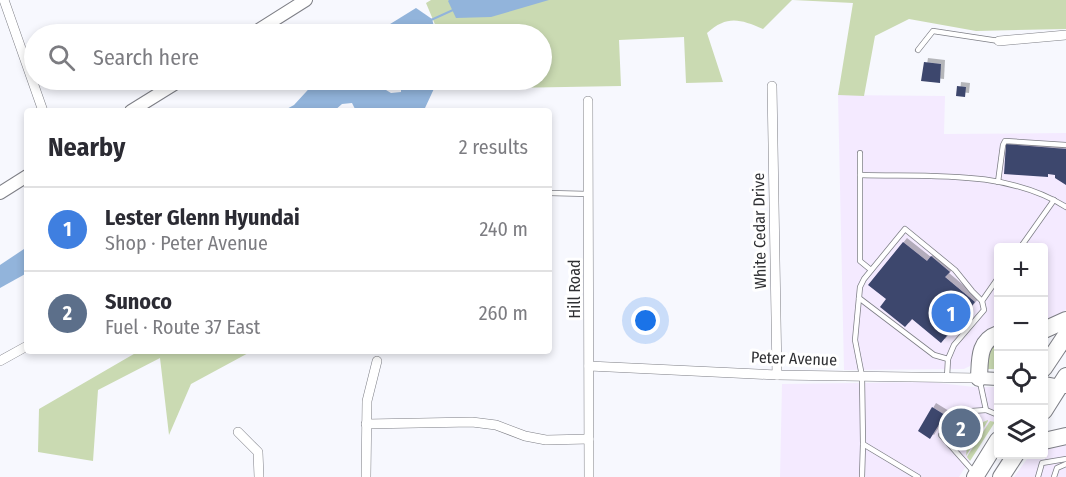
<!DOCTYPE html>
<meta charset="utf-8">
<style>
:root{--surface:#fff;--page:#f2f2f3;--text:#2b2b33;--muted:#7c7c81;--line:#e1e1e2;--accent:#2563eb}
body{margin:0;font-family:"Fira Sans Condensed",sans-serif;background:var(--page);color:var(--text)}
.controls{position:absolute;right:18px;bottom:18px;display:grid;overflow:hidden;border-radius:6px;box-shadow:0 3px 9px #0003}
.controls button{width:54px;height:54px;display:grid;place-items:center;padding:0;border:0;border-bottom:2px solid var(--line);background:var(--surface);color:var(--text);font:30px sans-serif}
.you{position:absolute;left:646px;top:321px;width:21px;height:21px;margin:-15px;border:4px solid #fff;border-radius:50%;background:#1a73e8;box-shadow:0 0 0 9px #1a73e833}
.badge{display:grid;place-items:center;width:39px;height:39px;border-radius:50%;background:var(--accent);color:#fff;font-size:20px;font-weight:700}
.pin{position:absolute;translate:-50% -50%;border:3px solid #fff;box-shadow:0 2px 6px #0006}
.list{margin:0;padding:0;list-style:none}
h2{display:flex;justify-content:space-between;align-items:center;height:78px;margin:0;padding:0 24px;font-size:26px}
h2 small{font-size:20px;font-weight:400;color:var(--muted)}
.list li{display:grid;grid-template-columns:39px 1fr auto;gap:18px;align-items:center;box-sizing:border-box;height:84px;padding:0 24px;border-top:2px solid var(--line)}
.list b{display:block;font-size:22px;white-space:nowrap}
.list p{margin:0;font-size:20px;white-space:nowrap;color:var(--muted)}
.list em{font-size:20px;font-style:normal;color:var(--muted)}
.icon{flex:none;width:33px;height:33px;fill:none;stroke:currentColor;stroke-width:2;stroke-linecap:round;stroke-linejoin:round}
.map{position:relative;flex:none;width:1066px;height:477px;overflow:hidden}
.search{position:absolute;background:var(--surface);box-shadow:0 3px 9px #0003;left:24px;top:24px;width:528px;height:66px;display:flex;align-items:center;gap:15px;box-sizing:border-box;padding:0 21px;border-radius:33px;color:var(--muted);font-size:22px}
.panel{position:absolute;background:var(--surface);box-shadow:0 3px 9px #0003;left:24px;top:108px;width:528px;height:246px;border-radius:6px}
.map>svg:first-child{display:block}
.commercial{fill:#f4eaff}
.green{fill:#cadab2}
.water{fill:#92b4db}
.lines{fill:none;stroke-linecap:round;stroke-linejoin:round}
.stream{stroke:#92b4db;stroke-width:2}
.building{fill:#3d466d;filter:url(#shadow)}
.service-casing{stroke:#7e7f86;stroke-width:6}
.minor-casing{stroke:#7e7f86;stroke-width:10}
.tertiary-casing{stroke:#7e7f86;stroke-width:14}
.trunk-casing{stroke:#7e7f86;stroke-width:18}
.service{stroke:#fff;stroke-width:4.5}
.minor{stroke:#fff;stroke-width:9}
.tertiary{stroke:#fff;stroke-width:12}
.trunk{stroke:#fff;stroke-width:16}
.labels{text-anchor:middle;stroke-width:6;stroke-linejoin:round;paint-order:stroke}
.street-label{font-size:16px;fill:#2f3033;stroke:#fff}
</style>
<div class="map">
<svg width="1066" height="477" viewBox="0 0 1066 477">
<defs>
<filter id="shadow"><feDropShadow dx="4" dy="-4" stdDeviation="0" flood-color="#0004"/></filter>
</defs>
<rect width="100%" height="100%" fill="#f7f8fe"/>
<!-- commercial -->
<g class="commercial">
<polygon points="838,95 945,96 944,134 1066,133 1066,309 1061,317 1044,326 1044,248 998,248 998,328 982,335 976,344 970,366 964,369 844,370"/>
<polygon points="930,382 974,387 998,387 998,416 959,477 780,477 782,384"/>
<polygon points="1066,441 1066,477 1014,477 1030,455 1044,454 1044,445"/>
</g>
<!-- green -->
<g class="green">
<path d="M431,0H792L763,29C740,19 727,15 707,33L723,82L686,83L684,37L619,40L621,86L461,89L457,80H542V34H439L426,3Z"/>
<polygon points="793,0 1066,0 1066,29 976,31 909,19 875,36 864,96 838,95 853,3"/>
<polygon points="998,339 998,369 986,369 983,353"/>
<polygon points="139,351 252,351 191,384 169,435 160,358 98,390 93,461 38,452 39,409"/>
<polygon points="988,420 988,421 966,456 967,447 983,422"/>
<polygon points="990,421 995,422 970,461 967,457 968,455"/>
</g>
<!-- water -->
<g class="water">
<polygon points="449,0 549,0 491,17 456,18 448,1"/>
<polygon points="416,8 432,19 436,34 374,34"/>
<polygon points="317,80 382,80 381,87 391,93 401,92 401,82 397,80 438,80 425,108 420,111 356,111 352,103 342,104 334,111 283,111 294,105"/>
<polygon points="27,247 27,273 0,288 0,265"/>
</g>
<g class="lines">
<!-- stream -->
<polyline class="stream" points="431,20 453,10"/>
</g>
<!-- building -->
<g class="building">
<polygon points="924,62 941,64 940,83 921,81"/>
<polygon points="957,86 966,87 965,97 956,96"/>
<polygon points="1006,144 1066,149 1066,185 1055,178 1055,175 1048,174 1048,177 1004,174"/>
<polygon points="903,242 927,261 931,256 950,272 945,277 975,302 941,343 912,319 905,327 880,307 886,299 868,285"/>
<polygon points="932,407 945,415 930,439 918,431"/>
<polygon points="956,418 972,428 966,438 950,428"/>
</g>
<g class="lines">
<!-- service casing -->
<g class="service-casing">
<g id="service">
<polyline points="918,50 933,31 999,41"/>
<polyline points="860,153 860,261 871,270"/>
<path d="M860,175C928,177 1006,169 1066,207"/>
<polyline points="998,182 1003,145 1005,141 1066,145"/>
<polyline points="549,193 589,194"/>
<polyline points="1020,248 1054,200"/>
<polyline points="859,298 934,355 948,359"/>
<polyline points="947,377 948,359 954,345 984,310 982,301 998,278"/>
<polyline points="980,382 986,410 998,415"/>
<polyline points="973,471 941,435 957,412 986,410"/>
<polyline points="862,477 863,444"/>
<polyline points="918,477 863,444 862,376 855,340 860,287 864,279 905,229 955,270 972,291 982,301"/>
<polyline points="1038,477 1042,463 1066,459"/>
<polyline points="1054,477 1057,468 1066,464"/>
</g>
</g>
<!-- minor casing -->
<g class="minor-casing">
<g id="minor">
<polyline points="4,0 43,111"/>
<polyline points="999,41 1066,35"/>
<polyline points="772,86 777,375"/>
<polyline points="588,101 589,477"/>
<polyline points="0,361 27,346"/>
<polyline points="589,366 777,375 979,378"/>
<polyline points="366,424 472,422 496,425 525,436 546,440 589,439"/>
<polyline points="238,432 258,452 259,477"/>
<polyline points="366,477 367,401 377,361"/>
</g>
</g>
<!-- tertiary casing -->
<g class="tertiary-casing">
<g id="tertiary">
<polyline points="252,34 306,0"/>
<polyline points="131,111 181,80"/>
<polyline points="0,193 27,176"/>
<polyline points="979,378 998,379"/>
<polyline points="1044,383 1066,387"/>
</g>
</g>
<!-- trunk casing -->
<g class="trunk-casing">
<g id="trunk">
<polyline points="1044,330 1066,320"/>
<polyline points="1044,368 1066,335"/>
<path d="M979,378C980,360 978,341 998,334"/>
<polyline points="1044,411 1066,376"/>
<polyline points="1044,441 1066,436"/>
<polyline points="975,477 998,440"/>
<polyline points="1001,477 1016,454"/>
</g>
</g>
<!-- service -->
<use href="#service" class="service"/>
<!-- minor -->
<use href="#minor" class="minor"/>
<!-- tertiary -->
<use href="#tertiary" class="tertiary"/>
<!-- trunk -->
<use href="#trunk" class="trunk"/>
</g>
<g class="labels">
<!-- street labels -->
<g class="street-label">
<text transform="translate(759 231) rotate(-91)" y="6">White Cedar Drive</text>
<text transform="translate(574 289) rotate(-90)" y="6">Hill Road</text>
<text transform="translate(794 358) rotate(2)" y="6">Peter Avenue</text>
</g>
</g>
</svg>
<div class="controls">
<button>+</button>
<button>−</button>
<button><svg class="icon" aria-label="locate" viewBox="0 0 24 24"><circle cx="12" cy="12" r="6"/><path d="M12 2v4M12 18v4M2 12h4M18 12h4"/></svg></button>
<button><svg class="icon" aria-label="layers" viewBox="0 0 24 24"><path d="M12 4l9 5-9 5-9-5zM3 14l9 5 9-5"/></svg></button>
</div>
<div class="you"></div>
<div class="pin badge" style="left:951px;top:313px;background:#3f7fe0">1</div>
<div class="pin badge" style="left:961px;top:428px;background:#5c6f8a">2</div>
<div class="search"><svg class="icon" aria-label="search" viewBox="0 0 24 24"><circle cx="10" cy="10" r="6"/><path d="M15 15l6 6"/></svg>Search here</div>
<section class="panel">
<h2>Nearby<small>2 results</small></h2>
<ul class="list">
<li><span class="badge" style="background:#3f7fe0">1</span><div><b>Lester Glenn Hyundai</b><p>Shop · Peter Avenue</p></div><em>240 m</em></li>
<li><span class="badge" style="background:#5c6f8a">2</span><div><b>Sunoco</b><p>Fuel · Route 37 East</p></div><em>260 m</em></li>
</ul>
</section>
</div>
